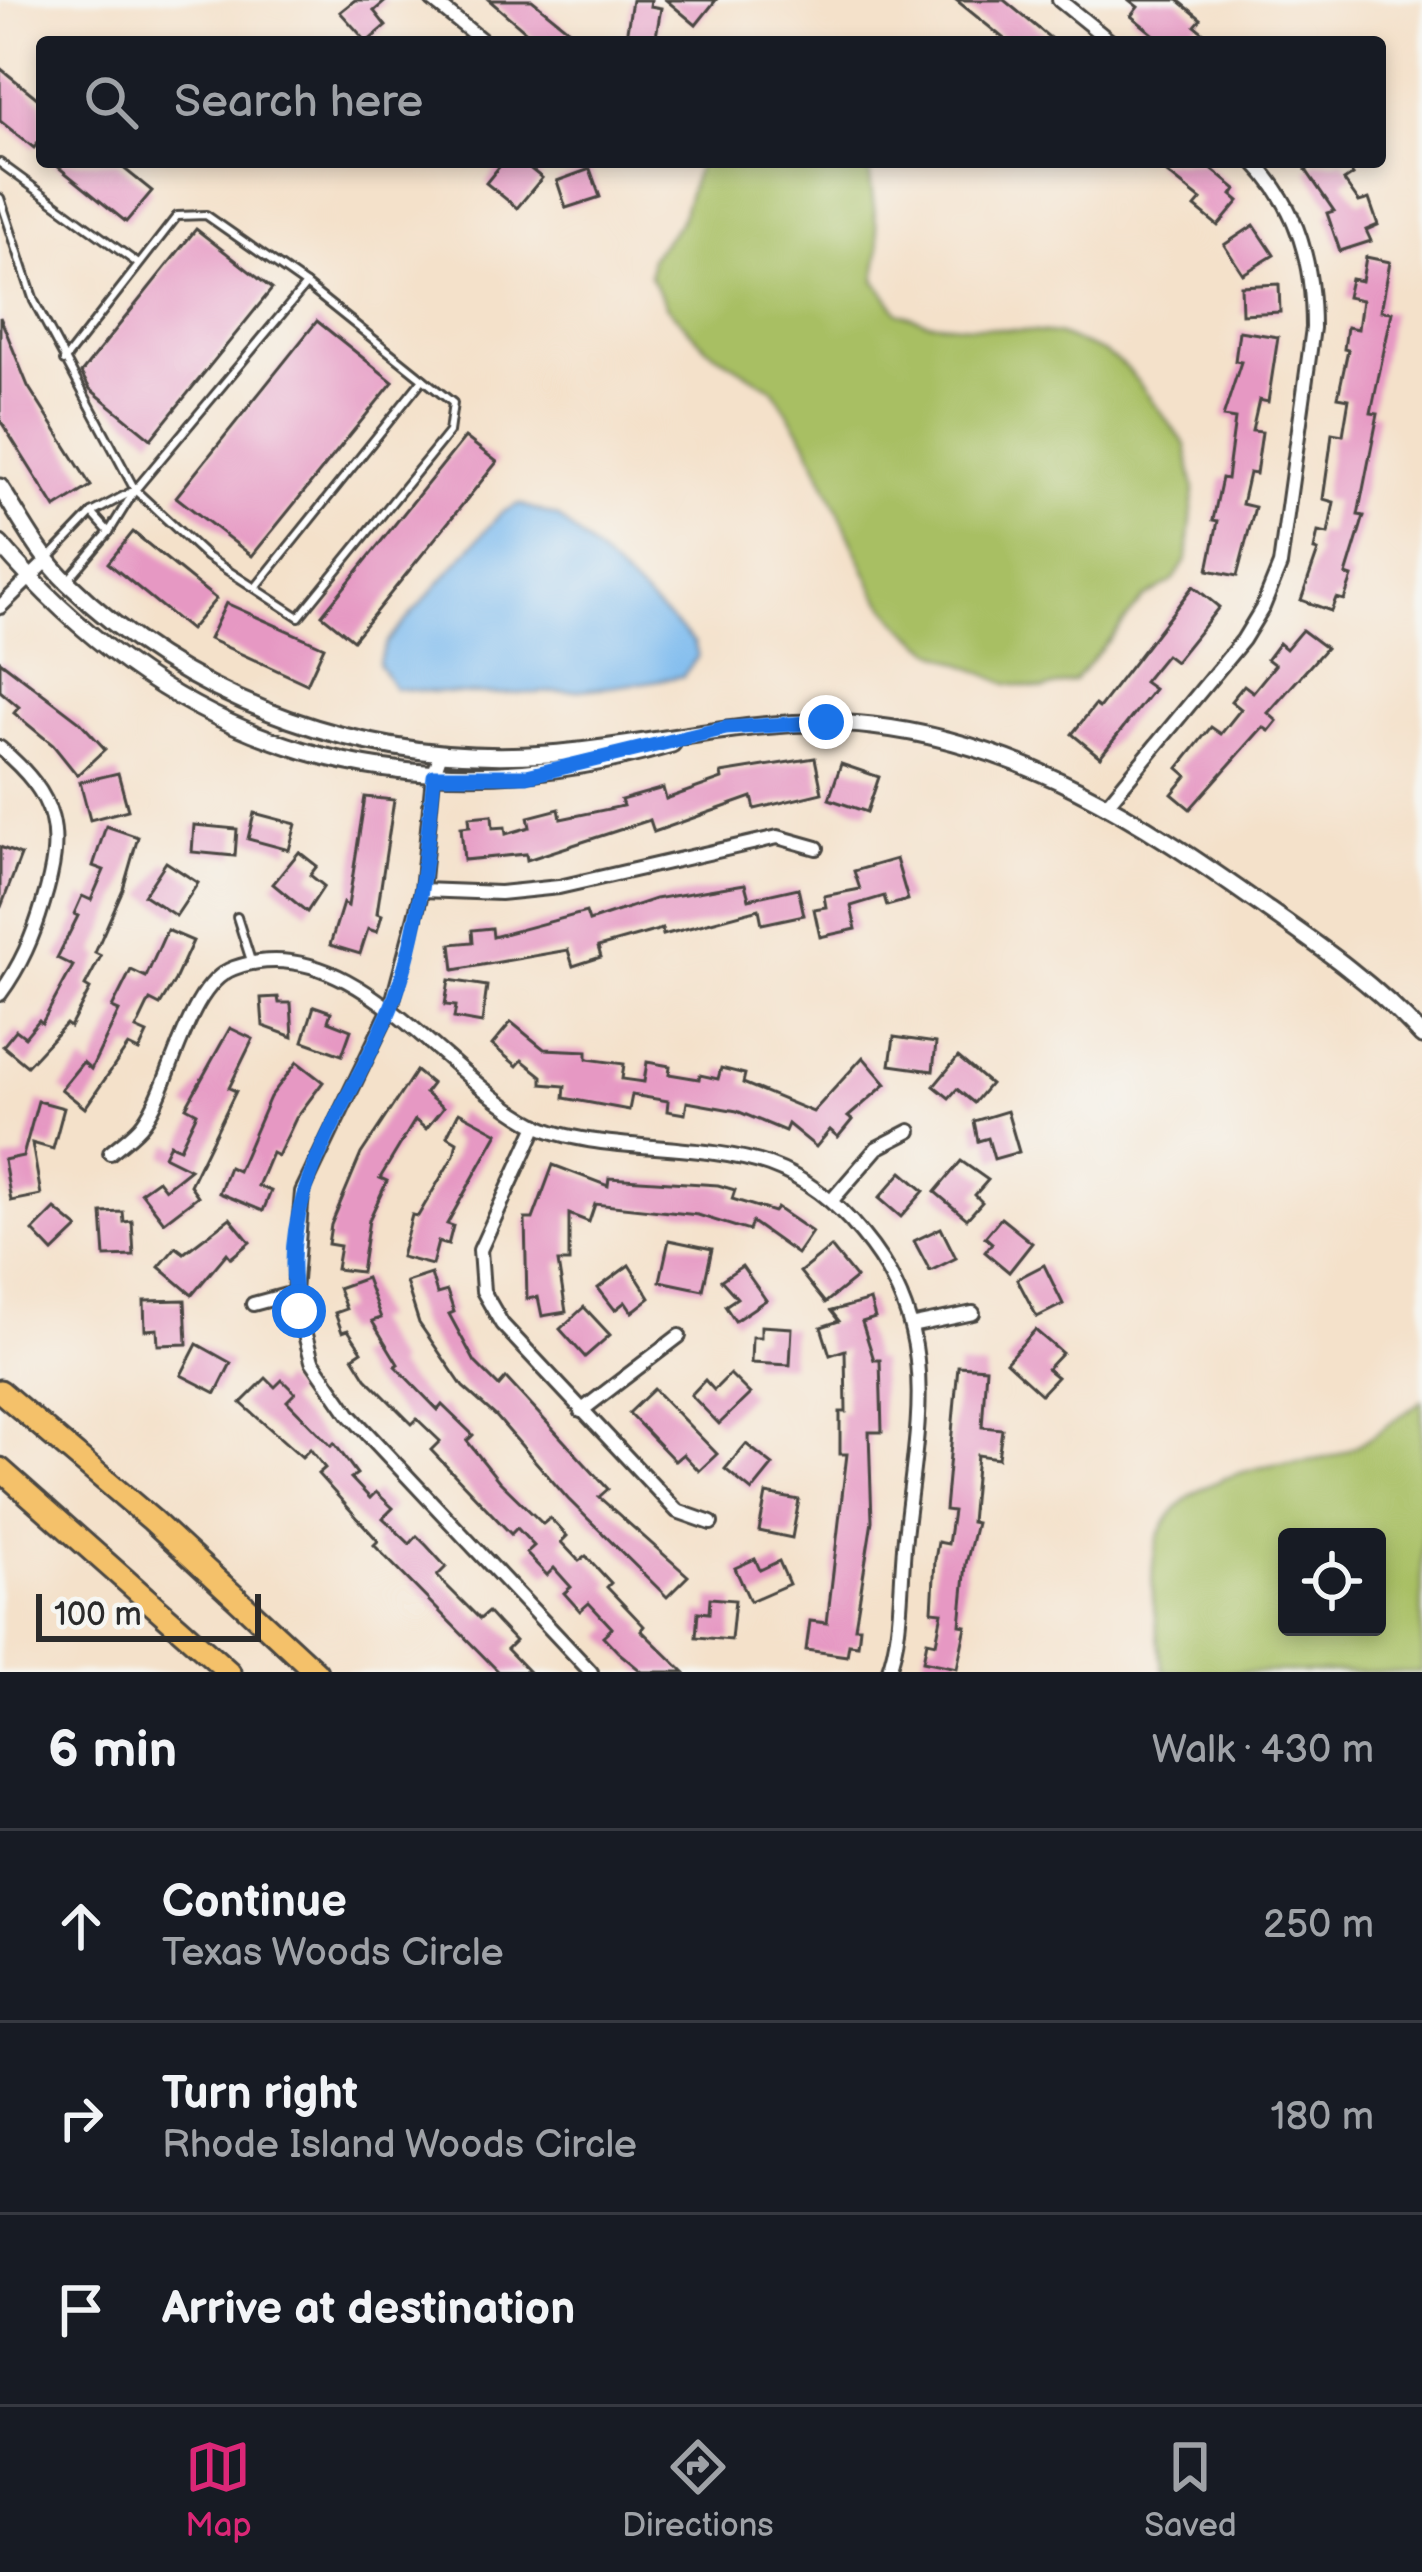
<!DOCTYPE html>
<meta charset="utf-8">
<style>
:root{--surface:#171b24;--page:#20242c;--text:#f1f3f6;--muted:#9ea1a6;--line:#363941;--accent:#db2777}
body{margin:0;font-family:"Balsamiq Sans",sans-serif;background:var(--page);color:var(--text)}
.controls{position:absolute;right:36px;bottom:36px;display:grid;overflow:hidden;border-radius:12px;box-shadow:0 6px 18px #0003}
.controls button{width:108px;height:108px;display:grid;place-items:center;padding:0;border:0;border-bottom:3px solid var(--line);background:var(--surface);color:var(--text);font:60px sans-serif}
.scale{position:absolute;left:36px;bottom:30px;width:225px;box-sizing:border-box;padding-left:12px;border:6px solid #2b2b2b;border-top:0;font-size:33px;line-height:42px;white-space:nowrap;color:#2b2b2b;-webkit-text-stroke:9px #f6f6f2;paint-order:stroke}
.stop{position:absolute;width:36px;height:36px;margin:-27px;border:9px solid #1a73e8;border-radius:50%;background:#fff}
.stop.end{background:#1a73e8;border-color:#fff;box-shadow:0 3px 12px #0008}
.list{margin:0;padding:0;list-style:none}
h2{display:flex;justify-content:space-between;align-items:center;height:156px;margin:0;padding:0 48px;font-size:51px}
h2 small{font-size:39px;font-weight:400;color:var(--muted)}
.list li{display:grid;grid-template-columns:78px 1fr auto;gap:36px;align-items:center;box-sizing:border-box;height:192px;padding:0 48px;border-top:3px solid var(--line)}
.list b{display:block;font-size:45px;white-space:nowrap}
.list p{margin:0;font-size:39px;white-space:nowrap;color:var(--muted)}
.list em{font-size:39px;font-style:normal;color:var(--muted)}
.icon{flex:none;width:66px;height:66px;fill:none;stroke:currentColor;stroke-width:2;stroke-linecap:round;stroke-linejoin:round}
.map{position:relative;flex:none;width:1422px;height:1672px;overflow:hidden}
.search{position:absolute;background:var(--surface);box-shadow:0 6px 18px #0003;left:36px;right:36px;top:36px;height:132px;display:flex;align-items:center;gap:30px;box-sizing:border-box;padding:0 42px;border-radius:12px;color:var(--muted);font-size:45px}
.sheet{height:732px;background:var(--surface)}
nav{display:flex;justify-content:space-around;align-items:center;box-sizing:border-box;height:168px;border-top:3px solid var(--line);background:var(--surface);font-size:33px;color:var(--muted)}
nav a{display:grid;justify-items:center;gap:6px}
nav .on{color:var(--accent)}
.map>svg:first-child{display:block}
.green{fill:#a8bf64;stroke:#6a7548;stroke-width:3;fill-rule:evenodd}
.water{fill:#7bbaee;stroke:#53728c;stroke-width:3}
.building{fill:#e698c3}
.lines{fill:none;stroke-linecap:round;stroke-linejoin:round}
.service-casing{stroke:#494643;stroke-width:12}
.minor-casing{stroke:#494643;stroke-width:18}
.tertiary-casing{stroke:#494643;stroke-width:21}
.motorway-casing{stroke:#494643;stroke-width:27}
.service{stroke:#fff;stroke-width:6}
.minor{stroke:#fff;stroke-width:12}
.tertiary{stroke:#fff;stroke-width:15}
.motorway{stroke:#f4c16a;stroke-width:21}
.route{stroke:#1a73e8;stroke-width:15}
</style>
<div class="map">
<svg width="1422" height="1672" viewBox="0 0 1422 1672">
<rect width="100%" height="100%" fill="#f6f6f2"/>
<filter id="ink" filterUnits="userSpaceOnUse"><feTurbulence type="fractalNoise" baseFrequency=".00833" numOctaves="2"/><feDisplacementMap in="SourceGraphic" scale="24" xChannelSelector="R" yChannelSelector="G"/><feConvolveMatrix kernelMatrix="1 2 1 2 8 2 1 2 1" color-interpolation-filters="sRGB"/></filter>
<filter id="wash" filterUnits="userSpaceOnUse"><feTurbulence type="fractalNoise" baseFrequency=".004" numOctaves="4" result="noise"/><feDisplacementMap in="SourceGraphic" scale="48" xChannelSelector="R" yChannelSelector="G"/><feGaussianBlur stdDeviation="2.7" result="paint"/><feColorMatrix in="noise" values="0 0 0 0 0 0 0 0 0 0 0 0 0 0 0 0 0 1.4 0 .05"/><feComposite in="paint" operator="in"/></filter>
<g filter="url(#wash)">
<rect width="100%" height="100%" fill="#f4e1ca"/>
<!-- green -->
<g class="green">
<polygon points="699,162 868,162 879,246 875,280 898,312 927,322 1057,334 1103,352 1127,368 1186,445 1194,490 1187,559 1173,581 1144,598 1074,681 1043,689 1007,684 933,651 900,624 876,594 806,441 773,389 707,348 667,307 650,276 651,257 680,222"/>
<path d="M1422,1401V1672H1164C1145,1564 1133,1497 1263,1467C1290,1461 1318,1463 1345,1452C1373,1440 1396,1417 1422,1401ZM1287,1537H1377V1627H1287Z"/>
</g>
<!-- water -->
<path class="water" d="M519,504L558,517L694,642L698,656L683,676C590,693 487,700 394,688L378,663L387,642L501,513Z"/>
<g id="blocks">
<!-- building -->
<g class="building">
<polygon points="355,0 387,0 374,11 386,26 367,42 340,12"/>
<polygon points="489,0 532,0 584,42 538,42"/>
<polygon points="632,0 651,0 650,6 661,8 655,42 626,37"/>
<polygon points="666,0 716,0 696,25"/>
<polygon points="956,0 1004,0 1055,42 1008,42"/>
<polygon points="1129,0 1178,0 1201,19 1195,26 1215,42 1163,42 1131,16 1138,7"/>
<polygon points="0,68 42,102 42,138 34,148 0,121"/>
<polygon points="52,162 116,162 152,191 126,222"/>
<polygon points="503,162 522,162 542,178 517,208 486,183"/>
<polygon points="1153,162 1203,162 1236,189 1232,195 1239,201 1218,226 1195,207 1201,200"/>
<polygon points="1317,162 1344,162 1353,175 1344,181 1359,202 1369,199 1378,225 1366,230 1371,241 1340,251 1327,213 1334,211 1306,170"/>
<polygon points="590,169 600,197 566,208 557,181"/>
<polygon points="1254,225 1274,255 1243,274 1224,245"/>
<polygon points="196,229 272,289 151,439 90,389 81,373"/>
<polygon points="1366,257 1390,262 1381,311 1392,312 1371,413 1378,414 1358,515 1364,516 1346,575 1352,577 1344,600 1336,598 1331,611 1301,600 1318,551 1314,550 1318,532 1328,534 1334,502 1323,499 1330,450 1332,433 1343,435 1349,399 1338,397 1348,350 1344,349 1347,327 1358,329 1362,300 1347,297 1351,279 1362,281"/>
<polygon points="1279,284 1280,312 1242,314 1241,286"/>
<polygon points="0,317 28,386 91,486 55,508 0,420"/>
<polygon points="317,321 393,382 252,556 176,497"/>
<polygon points="1239,331 1278,337 1268,402 1259,400 1252,431 1262,432 1256,474 1249,473 1242,504 1255,507 1237,576 1208,570 1218,521 1213,520 1222,478 1227,479 1235,419 1223,417 1241,362 1235,361"/>
<polygon points="465,437 497,462 353,640 322,615"/>
<polygon points="133,532 216,599 190,630 108,563"/>
<polygon points="1193,586 1219,607 1175,662 1166,655 1144,682 1154,689 1100,757 1072,734 1095,705 1099,708"/>
<polygon points="226,603 324,647 307,684 209,639"/>
<polygon points="1302,630 1326,648 1268,713 1277,721 1269,731 1263,727 1190,809 1172,794 1187,776 1178,768 1211,727 1221,734 1241,709 1231,701 1244,685 1253,692 1275,665 1267,659 1279,643 1286,649"/>
<polygon points="0,661 79,721 105,749 77,775 53,745 14,713 19,707 0,691"/>
<polygon points="815,758 822,793 755,809 752,797 654,832 650,820 527,860 526,854 464,860 461,827 470,826 469,817 492,815 493,828 505,827 506,834 530,827 528,817 559,809 561,819 623,806 621,800 663,788 666,799 722,779 721,773"/>
<polygon points="841,764 879,777 867,812 829,799"/>
<polygon points="118,773 128,810 90,820 80,782"/>
<polygon points="365,797 394,800 377,913 382,915 377,932 368,929 360,954 330,945 343,903 348,906"/>
<polygon points="254,813 296,824 289,850 248,839"/>
<polygon points="194,825 237,829 235,856 192,852"/>
<polygon points="106,826 138,837 123,889 95,953 101,956 85,986 90,989 70,1027 66,1024 27,1066 3,1046 16,1030 25,1037 39,1020 42,1023 73,966 57,958 78,916 74,914 82,896 91,900 104,870 93,866"/>
<polygon points="0,847 21,855 1,907 0,907"/>
<polygon points="299,852 317,866 310,875 324,886 307,912 273,884"/>
<polygon points="896,859 908,900 887,906 884,896 851,906 856,929 820,937 814,909 826,907 824,896 860,889 854,871"/>
<polygon points="166,862 198,883 176,916 144,895"/>
<polygon points="745,884 749,899 798,888 804,915 762,924 759,909 663,935 662,929 598,947 601,957 573,966 568,950 454,970 451,944 473,942 472,930 492,928 493,937 586,912 589,921 655,899"/>
<polygon points="167,930 193,941 175,980 160,1005 150,1000 136,1029 147,1034 139,1051 128,1046 85,1108 61,1089 83,1062 91,1069 119,1011 112,1008 131,970 146,977"/>
<polygon points="449,980 487,986 482,1023 454,1018 456,1006 445,1005"/>
<polygon points="278,997 279,1003 291,1003 293,1037 263,1026 261,998"/>
<polygon points="314,1006 331,1012 328,1021 351,1030 342,1055 303,1041"/>
<polygon points="511,1022 544,1049 587,1051 587,1059 624,1064 622,1079 644,1082 647,1062 670,1066 669,1074 699,1079 700,1075 718,1079 721,1068 745,1074 743,1083 813,1112 863,1057 886,1084 848,1117 852,1120 838,1137 830,1130 816,1147 788,1124 785,1131 737,1111 687,1102 685,1114 667,1111 668,1101 632,1095 629,1110 564,1098 565,1086 542,1084 542,1076 522,1060 517,1066 492,1045"/>
<polygon points="230,1028 253,1039 229,1088 236,1091 190,1185 198,1196 164,1222 141,1192 158,1180 165,1189 190,1169 164,1156 170,1144 180,1148 197,1113 186,1107"/>
<polygon points="894,1037 936,1043 933,1071 890,1065"/>
<polygon points="958,1057 990,1084 974,1103 957,1089 949,1098 934,1086"/>
<polygon points="297,1062 323,1082 296,1118 278,1156 272,1153 258,1186 271,1191 263,1211 219,1193 229,1167 238,1171 270,1097"/>
<polygon points="416,1071 432,1084 425,1093 443,1108 426,1129 415,1120 380,1178 387,1181 369,1220 361,1272 336,1269 340,1246 328,1244 331,1225 361,1154"/>
<polygon points="38,1101 64,1108 53,1149 32,1143 41,1195 11,1201 4,1160 23,1156"/>
<polygon points="1007,1111 1019,1152 994,1159 988,1138 978,1141 974,1121"/>
<polygon points="459,1112 498,1133 447,1224 453,1226 448,1245 438,1242 432,1265 401,1257 412,1215 418,1216 454,1155 457,1142 447,1136"/>
<polygon points="961,1161 988,1180 975,1195 982,1202 967,1219 935,1192"/>
<polygon points="553,1165 608,1186 609,1178 718,1185 735,1190 732,1199 774,1212 777,1208 812,1232 797,1254 752,1222 749,1231 698,1215 595,1204 589,1222 569,1214 569,1262 558,1262 566,1312 542,1316 538,1297 527,1299 525,1219 533,1219"/>
<polygon points="902,1172 924,1191 901,1217 879,1198"/>
<polygon points="55,1209 78,1228 53,1252 33,1231"/>
<polygon points="123,1212 124,1222 132,1221 134,1256 105,1257 102,1213"/>
<polygon points="230,1218 250,1242 231,1258 227,1253 192,1295 159,1267 176,1247 184,1253"/>
<polygon points="1001,1218 1032,1243 1009,1272 985,1252 992,1243 985,1237"/>
<polygon points="941,1228 956,1258 930,1271 914,1241"/>
<polygon points="669,1240 712,1249 703,1290 660,1281"/>
<polygon points="831,1247 856,1278 825,1303 800,1272"/>
<polygon points="629,1265 650,1298 632,1312 625,1302 615,1310 598,1288"/>
<polygon points="1044,1265 1063,1304 1037,1317 1017,1279"/>
<polygon points="742,1266 766,1300 735,1321 725,1306 737,1298 721,1280"/>
<polygon points="431,1274 437,1294 447,1291 454,1312 449,1314 475,1362 499,1386 506,1378 608,1489 599,1497 688,1576 667,1597 568,1499 496,1416 463,1387 419,1323 406,1282"/>
<polygon points="366,1278 381,1318 372,1321 398,1364 395,1366 438,1410 442,1405 473,1435 467,1441 499,1481 543,1524 550,1518 567,1536 561,1542 579,1561 586,1556 611,1583 607,1587 644,1626 641,1630 684,1672 642,1672 618,1652 603,1636 612,1628 589,1603 580,1611 564,1593 571,1587 554,1568 547,1575 526,1553 534,1546 517,1528 511,1534 431,1450 440,1441 417,1419 412,1424 366,1378 353,1357 362,1351 348,1330 342,1332 335,1313 346,1309 338,1288"/>
<polygon points="185,1300 187,1344 158,1345 157,1329 145,1330 144,1301"/>
<polygon points="870,1300 875,1318 862,1322 874,1360 880,1360 882,1432 869,1432 872,1521 855,1627 860,1627 858,1645 849,1644 847,1656 806,1650 810,1621 827,1623 847,1454 840,1454 840,1412 846,1412 845,1350 830,1355 821,1327 839,1321 831,1311"/>
<polygon points="584,1307 610,1335 585,1357 560,1329"/>
<polygon points="761,1326 792,1328 790,1365 751,1363 752,1337 761,1337"/>
<polygon points="1035,1330 1062,1353 1047,1369 1057,1377 1041,1394 1006,1362"/>
<polygon points="197,1344 231,1363 216,1393 181,1375"/>
<polygon points="958,1366 986,1368 982,1427 1002,1429 998,1458 977,1455 971,1522 976,1523 966,1564 960,1625 966,1626 957,1668 923,1661 927,1641 936,1643 942,1612 932,1611 935,1560 938,1542 948,1544 953,1511 945,1510"/>
<polygon points="730,1374 750,1394 719,1424 691,1395 705,1380 714,1390"/>
<polygon points="266,1378 275,1387 282,1380 295,1393 287,1401 331,1446 334,1443 357,1474 351,1478 370,1498 376,1492 393,1508 383,1518 410,1544 417,1536 427,1546 446,1567 437,1576 480,1619 488,1612 497,1622 515,1641 507,1649 529,1672 499,1672 374,1545 378,1541 318,1474 325,1468 310,1449 302,1457 241,1403"/>
<polygon points="654,1389 717,1454 699,1471 683,1454 675,1461 629,1413"/>
<polygon points="746,1444 773,1465 752,1491 725,1469"/>
<polygon points="766,1494 799,1500 792,1538 759,1531"/>
<polygon points="755,1559 760,1570 779,1561 789,1584 750,1601 735,1568"/>
<polygon points="710,1598 735,1600 731,1640 696,1637 698,1612 709,1613"/>
</g>
</g>
</g>
<g filter="url(#ink)">
<use href="#blocks" fill-opacity="0" stroke="#494643" stroke-width="3"/>
<g class="lines">
<!-- service casing -->
<g class="service-casing">
<g id="service">
<polyline points="0,163 137,263"/>
<polyline points="0,198 34,301 135,490 207,557 299,617 449,432 453,403 306,285 206,215 177,216 64,361"/>
<polyline points="92,513 109,532"/>
<polyline points="49,558 92,513 131,492"/>
<polyline points="68,580 109,532 135,490 306,285"/>
<polyline points="256,587 423,379"/>
<polyline points="237,917 252,964"/>
</g>
</g>
<!-- minor casing -->
<g class="minor-casing">
<g id="minor">
<polyline points="432,0 484,42"/>
<polyline points="1059,0 1111,42"/>
<polyline points="0,607 48,560"/>
<path d="M0,748C58,797 65,832 43,903C33,937 21,965 0,994"/>
<polyline points="441,753 433,776 422,890 391,1007 302,1192 294,1293 312,1361 349,1414 591,1672"/>
<path d="M1108,803L1243,640L1263,607L1280,565L1313,328C1313,265 1299,209 1254,162"/>
<polyline points="422,890 500,893 559,887 778,837 817,848"/>
<polyline points="537,1125 480,1250 483,1291 502,1324 677,1511 711,1523"/>
<path d="M110,1153C121,1143 136,1134 144,1122C172,1084 187,985 234,968C353,926 446,1080 536,1125C592,1153 700,1141 769,1165C808,1179 837,1203 862,1234C943,1331 917,1422 905,1537C900,1579 903,1633 888,1672"/>
<polyline points="833,1199 877,1148 910,1131"/>
<polyline points="253,1304 294,1293"/>
<polyline points="915,1325 973,1313"/>
<polyline points="581,1411 679,1336"/>
</g>
</g>
<!-- tertiary casing -->
<g class="tertiary-casing">
<g id="tertiary">
<path d="M0,487C21,519 40,557 68,583C195,706 372,767 548,754C656,746 763,713 872,726C1022,743 1141,820 1261,905C1318,945 1375,984 1422,1036"/>
<path d="M0,544C178,752 409,821 672,744"/>
</g>
</g>
<!-- motorway casing -->
<g class="motorway-casing">
<g id="motorway">
<polyline points="0,1391 152,1520 316,1672"/>
<polyline points="0,1469 229,1672"/>
</g>
</g>
<!-- service -->
<use href="#service" class="service"/>
<!-- minor -->
<use href="#minor" class="minor"/>
<!-- tertiary -->
<use href="#tertiary" class="tertiary"/>
<!-- motorway -->
<use href="#motorway" class="motorway"/>
</g>
</g>
<g class="lines" filter="url(#ink)">
<!-- route -->
<path class="route" d="M299,1311C270,1201 350,1107 390,1010C420,937 426,854 434,776H527L726,728L826,722"/>
</g>
</svg>
<div class="controls">
<button><svg class="icon" aria-label="locate" viewBox="0 0 24 24"><circle cx="12" cy="12" r="6"/><path d="M12 2v4M12 18v4M2 12h4M18 12h4"/></svg></button>
</div>
<div class="scale">100 m</div>
<div class="stop" style="left:299px;top:1311px"></div>
<div class="stop end" style="left:826px;top:722px"></div>
<div class="search"><svg class="icon" aria-label="search" viewBox="0 0 24 24"><circle cx="10" cy="10" r="6"/><path d="M15 15l6 6"/></svg>Search here</div>
</div>
<section class="sheet">
<h2>6 min<small>Walk · 430 m</small></h2>
<ul class="list">
<li><svg class="icon" aria-label="ahead" viewBox="0 0 24 24"><path d="M12 20V5M6 11l6-6 6 6"/></svg><div><b>Continue</b><p>Texas Woods Circle</p></div><em>250 m</em></li>
<li><svg class="icon" aria-label="right" viewBox="0 0 24 24"><path d="M7 20v-9h11M14 6l5 5-5 5"/></svg><div><b>Turn right</b><p>Rhode Island Woods Circle</p></div><em>180 m</em></li>
<li><svg class="icon" aria-label="arrive" viewBox="0 0 24 24"><path d="M6 21V4h12l-3 4 3 4H6"/></svg><div><b>Arrive at destination</b></div></li>
</ul>
</section>
<nav>
<a class="on"><svg class="icon" aria-label="map" viewBox="0 0 24 24"><path d="M3 6l6-2 6 2 6-2v14l-6 2-6-2-6 2zM9 4v14M15 6v14"/></svg>Map</a>
<a><svg class="icon" aria-label="directions" viewBox="0 0 24 24"><path d="M12 3l9 9-9 9-9-9zM9 14v-3h6M13 9l2 2-2 2"/></svg>Directions</a>
<a><svg class="icon" aria-label="saved" viewBox="0 0 24 24"><path d="M7 4h10v16l-5-4-5 4z"/></svg>Saved</a>
</nav>
